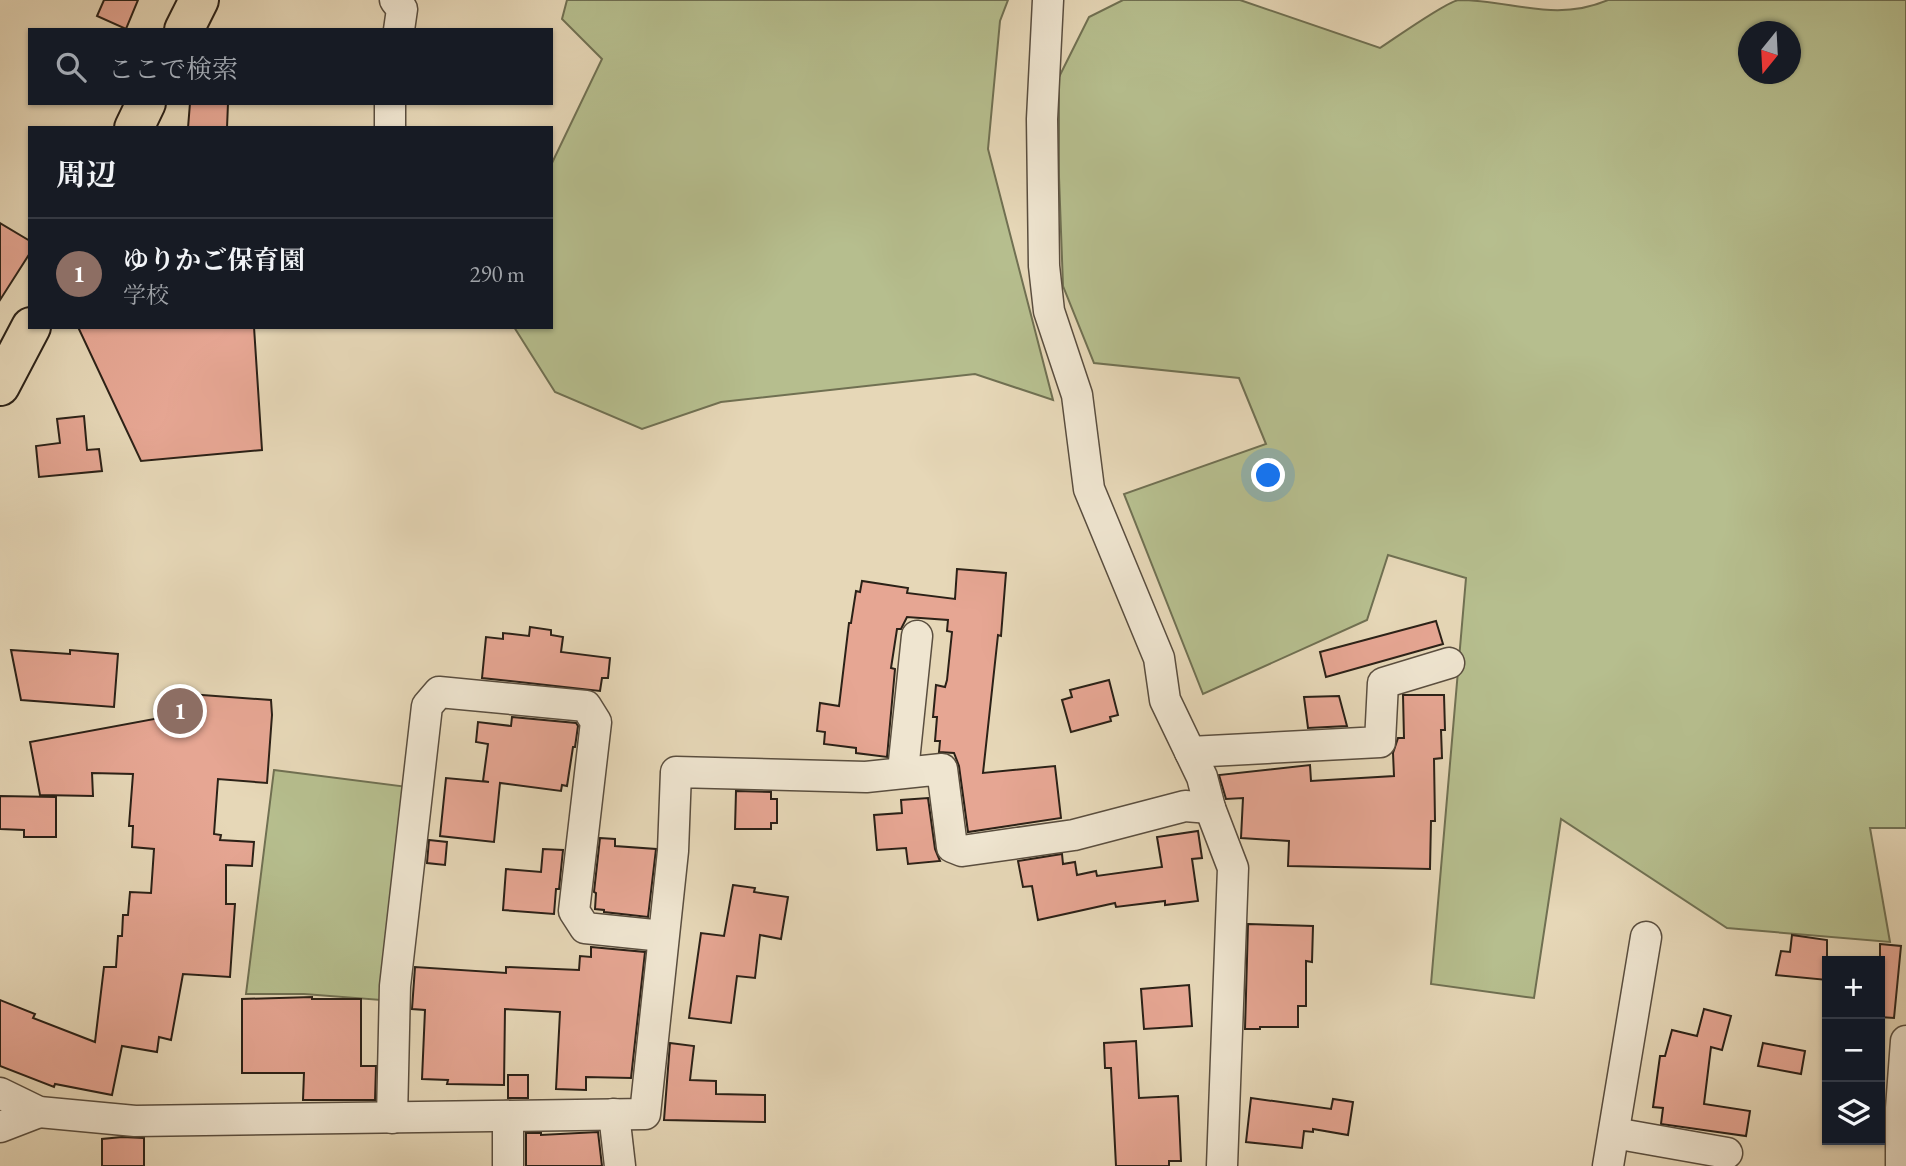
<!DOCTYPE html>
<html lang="ja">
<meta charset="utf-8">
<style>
:root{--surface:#171b24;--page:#242831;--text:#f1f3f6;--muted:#9ea1a6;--line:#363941;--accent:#c59692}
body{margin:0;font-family:"EB Garamond","Noto Serif JP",serif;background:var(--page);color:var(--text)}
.controls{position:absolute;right:21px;bottom:21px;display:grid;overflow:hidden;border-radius:0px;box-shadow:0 2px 5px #0004}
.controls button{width:63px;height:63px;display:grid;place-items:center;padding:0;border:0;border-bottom:2px solid var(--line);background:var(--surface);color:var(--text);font:35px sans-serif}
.compass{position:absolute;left:1738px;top:21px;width:63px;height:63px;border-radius:50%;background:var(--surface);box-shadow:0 2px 5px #0004;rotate:198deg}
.you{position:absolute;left:1269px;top:476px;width:24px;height:24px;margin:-18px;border:5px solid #fff;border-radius:50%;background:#1a73e8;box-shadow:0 0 0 10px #1a73e833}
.badge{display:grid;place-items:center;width:46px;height:46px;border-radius:50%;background:var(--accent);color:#fff;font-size:23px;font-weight:700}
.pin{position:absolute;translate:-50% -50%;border:4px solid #fff;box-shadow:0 2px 7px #0006}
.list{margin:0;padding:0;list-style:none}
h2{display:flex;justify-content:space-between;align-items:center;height:91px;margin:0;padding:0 28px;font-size:30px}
h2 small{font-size:23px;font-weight:400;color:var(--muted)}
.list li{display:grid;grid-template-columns:46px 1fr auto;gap:21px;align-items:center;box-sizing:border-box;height:112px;padding:0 28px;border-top:2px solid var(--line)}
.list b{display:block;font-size:26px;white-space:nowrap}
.list p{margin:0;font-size:23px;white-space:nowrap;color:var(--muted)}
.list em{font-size:23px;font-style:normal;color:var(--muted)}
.icon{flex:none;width:38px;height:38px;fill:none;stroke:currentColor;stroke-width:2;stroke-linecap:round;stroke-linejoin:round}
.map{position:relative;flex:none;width:1906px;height:1166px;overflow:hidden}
.search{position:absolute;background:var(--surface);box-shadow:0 2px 5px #0004;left:28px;top:28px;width:525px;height:77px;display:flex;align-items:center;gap:18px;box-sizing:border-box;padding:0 24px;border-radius:0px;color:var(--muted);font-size:26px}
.panel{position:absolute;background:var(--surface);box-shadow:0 2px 5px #0004;left:28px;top:126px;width:525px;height:203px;border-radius:0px}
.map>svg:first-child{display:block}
.green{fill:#b6be8e;stroke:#707052;stroke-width:2;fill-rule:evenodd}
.building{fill:#e6a693;stroke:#2b2117;stroke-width:2}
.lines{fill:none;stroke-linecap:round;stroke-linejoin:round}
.street-casing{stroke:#5a4e3f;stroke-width:33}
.highway-casing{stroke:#2b2117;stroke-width:42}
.street{stroke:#efe5d0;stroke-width:30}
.highway{stroke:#e6d7b7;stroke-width:38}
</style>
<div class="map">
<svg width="1906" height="1166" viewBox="0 0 1906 1166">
<rect width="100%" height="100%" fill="#e6d7b7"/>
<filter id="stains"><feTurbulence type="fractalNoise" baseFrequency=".00286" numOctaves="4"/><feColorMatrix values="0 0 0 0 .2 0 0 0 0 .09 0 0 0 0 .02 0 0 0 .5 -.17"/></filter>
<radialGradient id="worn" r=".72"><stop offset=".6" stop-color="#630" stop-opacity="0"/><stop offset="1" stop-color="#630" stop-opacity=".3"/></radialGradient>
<!-- green -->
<g class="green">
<polygon points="567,0 1008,0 1000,21 988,149 1053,400 975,374 721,402 642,429 555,392 514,327 551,327 551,165 602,59 562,19"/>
<path d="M1123,0H1240L1380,48C1394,39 1447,1 1459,0C1512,0 1554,23 1608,0H1906V828H1870L1890,942L1727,928L1561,819L1534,998L1431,984L1466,578L1388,555L1367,620L1203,694L1124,494L1266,444L1239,378L1094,363L1063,286L1059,177V77L1089,17ZM1748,32H1790V74H1748Z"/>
<polygon points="274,770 408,787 381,1000 304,994 246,994"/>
</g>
<!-- building -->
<g class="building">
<polygon points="104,0 138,0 126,29 97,16"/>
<polygon points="190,103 228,103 227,128 188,128"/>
<polygon points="0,223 30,241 30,253 0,300"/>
<polygon points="78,327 254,327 262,450 141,461"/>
<polygon points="84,416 87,450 99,449 102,471 39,477 36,446 60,443 57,419"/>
<polygon points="957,569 1006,573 1001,636 998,635 983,773 1055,766 1061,818 968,832 959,766 954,753 939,752 940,741 935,741 937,717 933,717 936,685 945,687 947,680 952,632 947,631 948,620 907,617 901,629 897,629 891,668 895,669 887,757 856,753 856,748 824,744 825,732 817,731 820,703 839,706 849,623 851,623 856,591 860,592 862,581 908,588 907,593 955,599"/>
<polygon points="1436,621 1443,644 1326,677 1320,652"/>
<polygon points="530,627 551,630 551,635 563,637 561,652 610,658 608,678 602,678 600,691 482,678 486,637 503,639 503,633 529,636"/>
<polygon points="11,650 70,654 70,650 118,654 114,707 21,700"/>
<polygon points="1109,680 1118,715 1110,717 1111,721 1071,732 1062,700 1072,697 1070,690"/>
<polygon points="175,693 271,700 272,715 267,783 218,779 214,834 221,835 220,840 254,842 252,866 226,865 226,904 235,904 230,977 183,974 171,1040 159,1037 157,1052 122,1046 112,1095 55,1084 54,1087 0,1066 0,1000 35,1014 33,1018 95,1042 104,967 116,967 118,936 122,936 123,915 128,915 130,892 151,893 154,849 132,847 133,826 129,826 133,774 92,773 93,796 40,795 30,742 176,715"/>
<polygon points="1403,695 1444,695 1445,730 1441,730 1442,758 1434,759 1435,821 1431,821 1430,869 1288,866 1289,841 1241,838 1243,798 1226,799 1219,775 1310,765 1311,781 1394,776 1393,753 1398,738 1404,738"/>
<polygon points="1339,696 1347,726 1308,728 1304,697"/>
<polygon points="512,717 576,723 578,726 575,747 573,747 567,786 562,785 561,791 500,783 494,842 440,836 446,778 489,782 483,781 488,744 476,742 478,722 511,726"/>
<polygon points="736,791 771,792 771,799 777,799 777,823 771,823 771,829 735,829"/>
<polygon points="0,796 56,797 56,837 24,837 24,830 0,829"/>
<polygon points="928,798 935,849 940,861 908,864 906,848 877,850 874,815 902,813 901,800"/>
<polygon points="1198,831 1202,858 1192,859 1198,901 1165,905 1165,901 1116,907 1115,903 1038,920 1032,886 1023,887 1018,861 1062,854 1063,864 1075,862 1077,875 1096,871 1097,876 1162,867 1157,837"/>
<polygon points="600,838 615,839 615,846 656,849 648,917 604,912 604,910 595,909 596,893 594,892"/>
<polygon points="429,840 447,842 445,865 427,863"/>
<polygon points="543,849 563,850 559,889 556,889 554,914 503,910 506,869 541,872"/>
<polygon points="733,885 755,888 754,892 788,897 781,939 760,935 755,978 737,976 731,1023 689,1018 701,933 724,936"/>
<polygon points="1248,924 1313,926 1312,962 1306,961 1306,1006 1298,1006 1298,1027 1260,1027 1260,1029 1245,1029"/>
<polygon points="1792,935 1827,940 1827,980 1776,975 1781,951 1790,952"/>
<polygon points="1880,944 1901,946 1894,1018 1880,1017"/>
<polygon points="591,947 645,952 631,1078 586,1077 586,1090 556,1089 560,1012 505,1009 504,1085 447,1084 448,1080 422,1079 425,1010 412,1009 415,967 506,973 506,967 579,970 580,956 591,957"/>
<polygon points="1189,985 1192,1026 1144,1029 1141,989"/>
<polygon points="312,997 312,999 361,999 361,1066 376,1066 375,1100 303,1100 304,1073 242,1073 242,999"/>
<polygon points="1704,1009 1731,1016 1722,1050 1711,1047 1704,1104 1750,1111 1746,1136 1661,1124 1663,1108 1653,1107 1660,1056 1665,1056 1672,1030 1697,1036"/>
<polygon points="1136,1041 1139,1098 1178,1096 1181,1161 1169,1161 1169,1166 1116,1166 1111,1068 1105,1068 1104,1043"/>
<polygon points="670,1043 694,1046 690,1080 716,1081 716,1094 765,1095 765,1122 664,1120"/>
<polygon points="1763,1043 1805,1051 1801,1074 1758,1066"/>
<rect x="508" y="1075" width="20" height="23"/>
<polygon points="1251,1098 1331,1109 1333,1099 1353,1102 1348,1135 1313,1129 1313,1132 1304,1131 1302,1148 1246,1142"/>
<polygon points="598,1132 602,1166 526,1166 526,1133 541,1133 541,1135"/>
<polygon points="122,1137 144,1138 144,1166 102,1166 102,1139"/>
</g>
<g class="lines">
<!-- street casing -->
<g class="street-casing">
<g id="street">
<polyline points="395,0 402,9 399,30"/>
<polyline points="1048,0 1042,119 1044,266 1049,311 1077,395 1089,489 1159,658 1165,700 1202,777 1210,808 1233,868 1222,1166"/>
<polyline points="390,128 390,103"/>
<polyline points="1190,752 1380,742 1383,683 1449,663"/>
<polyline points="903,771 917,636"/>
<polyline points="0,1093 39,1112 135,1121 645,1114 673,851 676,772 866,777 942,769 952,847 962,851 1074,835 1185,806 1210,808"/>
<polyline points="614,1114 620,1166"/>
<polyline points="508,1116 508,1166"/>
<polyline points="392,1118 395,986 427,706 439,692 586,706 596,722 574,911 585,928 663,936"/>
<polyline points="0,1127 39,1112"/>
<polyline points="1614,1133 1727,1153"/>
<polyline points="1608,1166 1646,937"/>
<polyline points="1901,1166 1901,1108 1906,1041"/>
</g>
</g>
<!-- highway casing -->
<g class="highway-casing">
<g id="highway">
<polyline points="184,30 199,0"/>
<polyline points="134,128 146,103"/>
<polyline points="0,386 31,327"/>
</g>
</g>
<!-- street -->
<use href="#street" class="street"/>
<!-- highway -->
<use href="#highway" class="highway"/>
</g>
<rect width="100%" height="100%" filter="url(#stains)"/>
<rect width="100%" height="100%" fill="url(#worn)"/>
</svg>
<div class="controls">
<button>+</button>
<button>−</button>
<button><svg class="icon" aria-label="layers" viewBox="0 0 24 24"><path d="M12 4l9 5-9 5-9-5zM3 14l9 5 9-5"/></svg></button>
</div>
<svg class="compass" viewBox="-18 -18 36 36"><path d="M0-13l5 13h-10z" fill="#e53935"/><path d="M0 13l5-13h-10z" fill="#9ea1a6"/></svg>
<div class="you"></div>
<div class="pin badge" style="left:180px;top:711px;background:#8d6e63">1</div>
<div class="search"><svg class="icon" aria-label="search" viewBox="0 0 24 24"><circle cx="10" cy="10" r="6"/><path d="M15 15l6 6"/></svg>ここで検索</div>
<section class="panel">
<h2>周辺<small></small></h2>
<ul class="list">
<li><span class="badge" style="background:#8d6e63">1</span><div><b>ゆりかご保育園</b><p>学校</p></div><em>290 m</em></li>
</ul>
</section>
</div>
